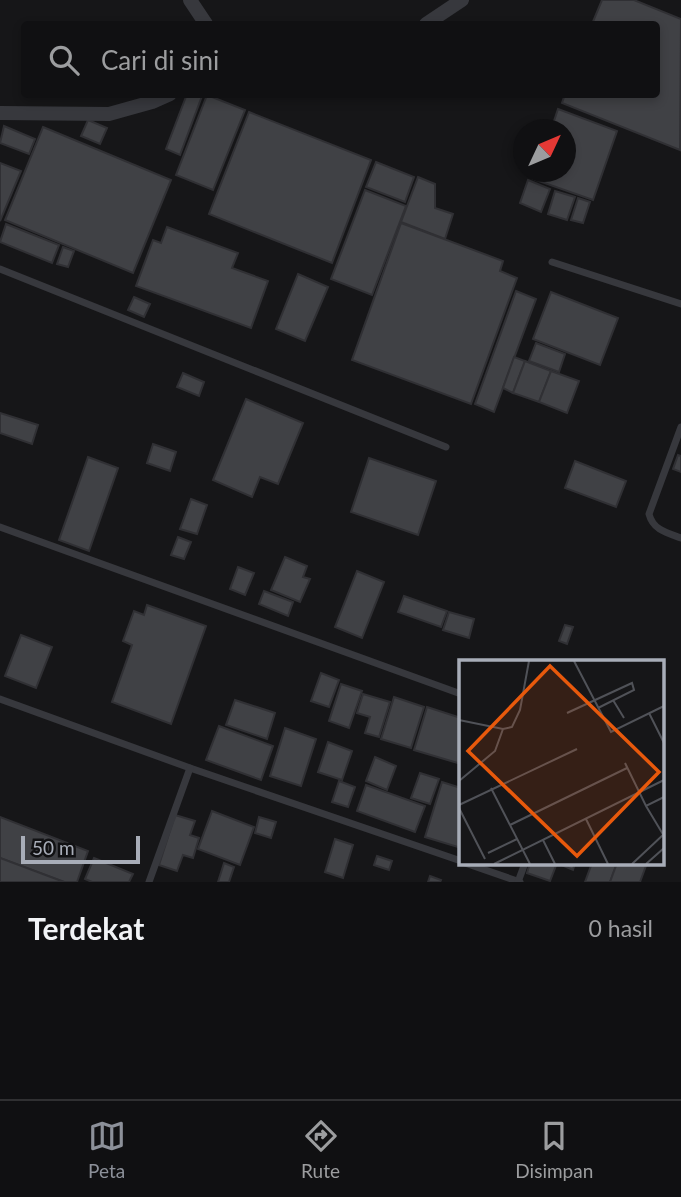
<!DOCTYPE html>
<html lang="id">
<style>
:root{--surface:#101012;--page:#1e1e20;--text:#f1f3f6;--muted:#9c9d9f;--line:#303032;--accent:#8c9099}
body{margin:0;font-family:Lato,sans-serif;background:var(--page);color:var(--text)}
.compass{position:absolute;left:513px;top:119px;width:63px;height:63px;border-radius:50%;background:var(--surface);box-shadow:0 4px 10px #0003;rotate:46deg}
.scale{position:absolute;left:21px;bottom:18px;width:119px;box-sizing:border-box;padding-left:7px;border:4px solid #a8adb8;border-top:0;font-size:19px;line-height:24px;white-space:nowrap;color:#a8adb8;-webkit-text-stroke:5px #111113;paint-order:stroke}
.list{margin:0;padding:0;list-style:none}
h2{display:flex;justify-content:space-between;align-items:center;height:91px;margin:0;padding:0 28px;font-size:30px}
h2 small{font-size:23px;font-weight:400;color:var(--muted)}
.icon{flex:none;width:38px;height:38px;fill:none;stroke:currentColor;stroke-width:2;stroke-linecap:round;stroke-linejoin:round}
.map{position:relative;flex:none;width:681px;height:882px;overflow:hidden}
.search{position:absolute;background:var(--surface);box-shadow:0 4px 10px #0003;left:21px;right:21px;top:21px;height:77px;display:flex;align-items:center;gap:18px;box-sizing:border-box;padding:0 24px;border-radius:7px;color:var(--muted);font-size:26px}
.sheet{height:217px;background:var(--surface)}
nav{display:flex;justify-content:space-around;align-items:center;box-sizing:border-box;height:98px;border-top:2px solid var(--line);background:var(--surface);font-size:19px;color:var(--muted)}
nav a{display:grid;justify-items:center;gap:4px}
nav .on{color:var(--accent)}
.map>svg:first-child{display:block}
.building{fill:#404145;stroke:#303034;stroke-width:2}
.lines{fill:none;stroke-linecap:round;stroke-linejoin:round}
.lane{stroke:#37383d;stroke-width:7}
.street{stroke:#37383d;stroke-width:14}
.inset-road{fill:none;stroke:#505258;stroke-width:2}
.view{fill:#e8590c;fill-opacity:0.15;stroke:#e8590c;stroke-width:3.5}
.inset-edge{fill:none;stroke:#a8adb8;stroke-width:3.5}
</style>
<div class="map">
<svg width="681" height="882" viewBox="0 0 681 882">
<rect width="100%" height="100%" fill="#161618"/>
<!-- building -->
<g class="building">
<polygon points="602,0 634,0 681,19 680,150 562,103 565,94 656,94 656,24 592,24"/>
<polygon points="187,94 202,96 180,155 166,149"/>
<polygon points="207,95 245,110 213,190 176,175"/>
<polygon points="558,109 617,131 593,200 533,179 536,172 566,172 566,130 551,130"/>
<polygon points="249,112 371,160 332,263 209,214"/>
<polygon points="88,120 107,128 100,144 81,136"/>
<polygon points="4,126 35,139 29,154 0,143"/>
<polygon points="43,127 171,180 133,273 5,220"/>
<polygon points="376,162 414,177 405,202 366,187"/>
<polygon points="0,163 21,171 0,221"/>
<polygon points="418,177 435,184 435,208 453,214 445,239 401,222"/>
<polygon points="528,180 550,189 541,212 520,203"/>
<polygon points="365,190 406,206 372,295 331,279"/>
<polygon points="555,191 575,197 567,220 548,214"/>
<polygon points="578,198 590,202 583,223 571,220"/>
<polygon points="401,223 503,261 500,271 517,278 471,404 352,360"/>
<polygon points="6,224 59,245 52,263 0,242"/>
<polygon points="167,227 238,253 232,268 268,281 251,328 136,286 153,240 161,243"/>
<polygon points="63,247 74,251 68,267 57,264"/>
<polygon points="298,274 328,287 305,341 276,329"/>
<polygon points="516,291 536,299 494,412 475,404"/>
<polygon points="551,292 618,318 600,365 533,339"/>
<polygon points="134,297 150,304 144,317 128,310"/>
<polygon points="536,343 565,354 559,372 529,361"/>
<polygon points="514,357 525,361 513,393 503,388"/>
<polygon points="525,361 551,371 539,402 513,393"/>
<polygon points="551,371 579,381 567,413 539,402"/>
<polygon points="183,373 204,382 199,396 177,387"/>
<polygon points="246,399 303,423 278,484 260,477 252,497 213,480"/>
<polygon points="0,413 38,425 32,444 0,433"/>
<polygon points="153,444 176,452 170,471 147,463"/>
<polygon points="678,455 681,456 681,472 673,469"/>
<polygon points="88,457 118,468 89,551 59,540"/>
<polygon points="369,458 436,481 418,535 351,512"/>
<polygon points="575,461 626,481 616,507 565,488"/>
<polygon points="191,499 207,505 197,534 180,529"/>
<polygon points="178,537 191,542 184,559 171,555"/>
<polygon points="285,557 307,566 303,577 310,579 300,602 271,590"/>
<polygon points="238,567 254,573 245,595 230,589"/>
<polygon points="357,571 384,582 362,638 335,627"/>
<polygon points="264,591 293,602 288,616 259,604"/>
<polygon points="404,596 447,611 441,627 398,612"/>
<polygon points="147,605 206,626 171,724 112,702 132,645 123,641 134,611 144,615"/>
<polygon points="449,612 474,619 469,638 443,630"/>
<polygon points="565,625 573,627 567,644 559,641"/>
<polygon points="21,635 52,647 36,688 5,676"/>
<polygon points="321,673 339,680 329,707 311,701"/>
<polygon points="341,684 362,691 349,728 329,721"/>
<polygon points="363,694 390,702 379,737 365,733 370,717 357,713"/>
<polygon points="394,697 424,707 411,748 381,739"/>
<polygon points="235,700 275,713 267,739 226,725"/>
<polygon points="427,707 461,718 461,764 414,750"/>
<polygon points="219,726 273,746 261,780 206,760"/>
<polygon points="285,728 316,739 301,786 270,776"/>
<polygon points="328,742 352,751 342,780 318,772"/>
<polygon points="375,757 396,766 387,790 366,781"/>
<polygon points="420,773 439,779 430,804 411,798"/>
<polygon points="339,781 355,787 348,807 332,802"/>
<polygon points="442,782 461,788 461,848 425,837"/>
<polygon points="366,785 425,806 415,832 357,811"/>
<polygon points="212,811 254,827 240,865 198,849"/>
<polygon points="175,815 195,821 190,835 199,838 193,858 183,855 177,871 159,865"/>
<polygon points="0,817 88,851 77,882 64,882 0,858"/>
<polygon points="259,817 276,822 271,838 255,833"/>
<polygon points="335,839 353,845 343,878 325,872"/>
<polygon points="377,856 392,861 389,870 374,865"/>
<polygon points="0,858 64,882 0,882"/>
<polygon points="94,858 133,874 129,882 92,882 85,879"/>
<polygon points="224,863 234,867 229,882 218,882"/>
<polygon points="530,863 557,863 550,881 527,873"/>
<polygon points="557,863 575,863 573,870"/>
<polygon points="592,863 617,863 610,882 585,882"/>
<polygon points="617,863 647,863 640,882 610,882"/>
<polygon points="430,876 441,880 440,882 428,882"/>
</g>
<g class="lines">
<!-- lane -->
<g class="lane">
<polyline points="552,262 681,304"/>
<polyline points="0,269 446,447"/>
<path d="M681,427L649,514C653,530 667,533 681,538"/>
<polyline points="0,527 461,694"/>
<polyline points="0,699 190,768 461,861"/>
<polyline points="465,863 520,882"/>
<polyline points="149,882 190,768"/>
<polyline points="518,882 525,863"/>
</g>
<!-- street -->
<g class="street">
<polyline points="190,0 206,24"/>
<polyline points="426,24 462,0"/>
<polyline points="0,113 109,114 152,102 170,94"/>
</g>
</g>
<!-- overview -->
<g transform="translate(459 660)">
<rect width="205" height="205" fill="#161618"/>
<path class="inset-road" d="M115,1L152,72L205,46M154,40L165,58M108,53L173,23L175,30L139,48M190,53L205,83M0,60L44,69L53,67L61,50L70,1M166,103L187,146L205,137M0,121L36,91L44,69M32,128L71,204M0,145L118,89M187,146L205,176M0,148L26,199M127,159L149,204M51,165L168,108M84,180L96,204M29,193L58,179M35,204L205,120M173,204L205,174M187,204L205,188"/>
<path class="view" d="M91,6L200,112L118,196L9,91Z"/>
<rect width="205" height="205" class="inset-edge"/>
</g>
</svg>
<svg class="compass" viewBox="-18 -18 36 36"><path d="M0-13l5 13h-10z" fill="#e53935"/><path d="M0 13l5-13h-10z" fill="#9c9d9f"/></svg>
<div class="scale">50 m</div>
<div class="search"><svg class="icon" aria-label="search" viewBox="0 0 24 24"><circle cx="10" cy="10" r="6"/><path d="M15 15l6 6"/></svg>Cari di sini</div>
</div>
<section class="sheet">
<h2>Terdekat<small>0 hasil</small></h2>
<ul class="list">
</ul>
</section>
<nav>
<a class="on"><svg class="icon" aria-label="map" viewBox="0 0 24 24"><path d="M3 6l6-2 6 2 6-2v14l-6 2-6-2-6 2zM9 4v14M15 6v14"/></svg>Peta</a>
<a><svg class="icon" aria-label="directions" viewBox="0 0 24 24"><path d="M12 3l9 9-9 9-9-9zM9 14v-3h6M13 9l2 2-2 2"/></svg>Rute</a>
<a><svg class="icon" aria-label="saved" viewBox="0 0 24 24"><path d="M7 4h10v16l-5-4-5 4z"/></svg>Disimpan</a>
</nav>
